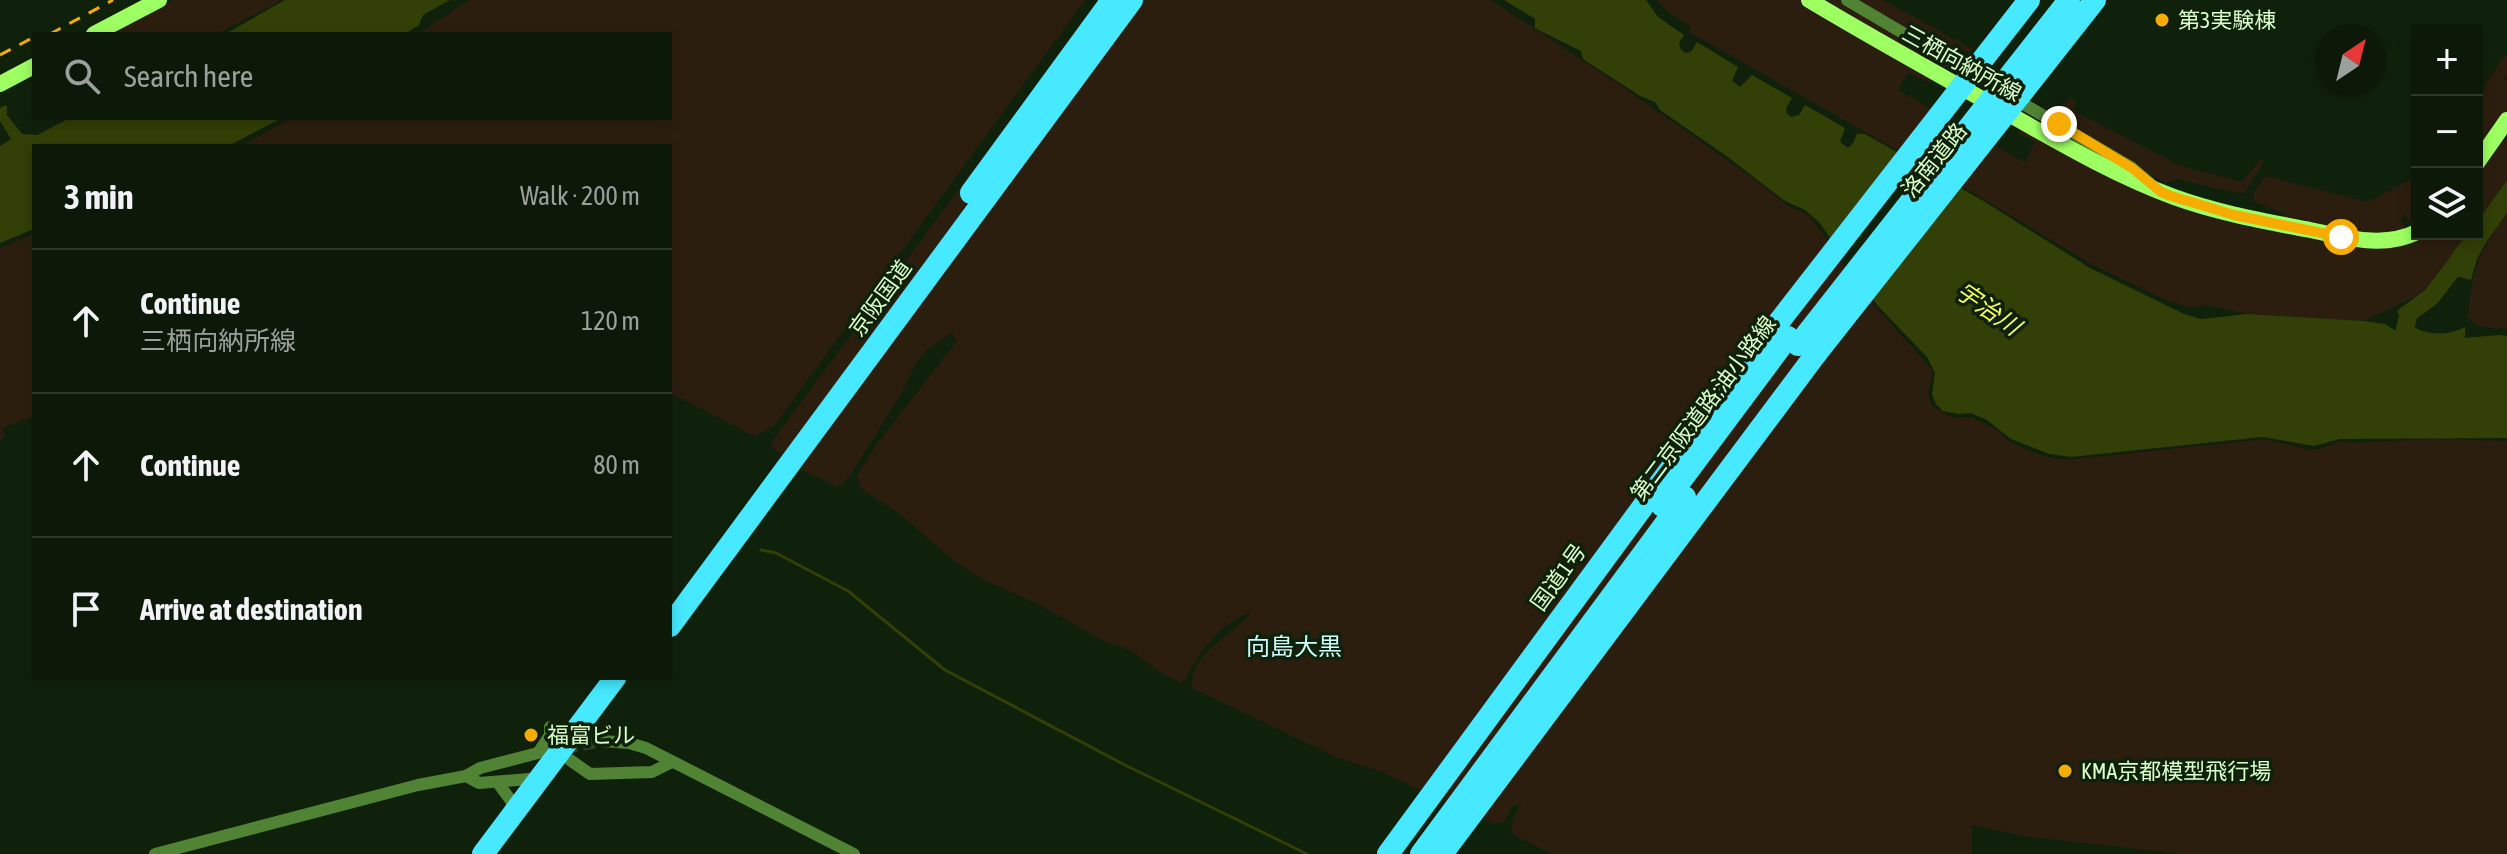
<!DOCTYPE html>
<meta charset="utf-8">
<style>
:root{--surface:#0c1908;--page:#1a2616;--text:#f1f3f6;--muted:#9aa09c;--line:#2c3829}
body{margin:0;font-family:"Asap Condensed","Noto Sans JP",sans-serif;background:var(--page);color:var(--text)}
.controls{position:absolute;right:24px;top:24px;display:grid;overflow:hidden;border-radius:0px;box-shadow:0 4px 12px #0003}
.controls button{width:72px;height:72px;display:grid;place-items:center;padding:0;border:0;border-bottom:2px solid var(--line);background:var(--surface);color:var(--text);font:40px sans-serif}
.compass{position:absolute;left:2315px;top:24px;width:72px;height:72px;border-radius:50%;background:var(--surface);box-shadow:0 4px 12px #0003;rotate:35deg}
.stop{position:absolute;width:24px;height:24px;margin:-18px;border:6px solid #f6ac00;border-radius:50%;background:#fff}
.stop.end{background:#f6ac00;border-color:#fff;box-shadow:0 2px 8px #0008}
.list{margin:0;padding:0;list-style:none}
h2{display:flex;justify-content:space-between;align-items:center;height:104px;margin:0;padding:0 32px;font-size:34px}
h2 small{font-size:26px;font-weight:400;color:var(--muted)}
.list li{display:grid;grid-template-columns:52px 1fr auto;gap:24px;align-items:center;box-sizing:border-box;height:144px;padding:0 32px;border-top:2px solid var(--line)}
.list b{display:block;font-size:30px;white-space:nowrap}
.list p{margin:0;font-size:26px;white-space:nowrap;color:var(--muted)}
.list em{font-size:26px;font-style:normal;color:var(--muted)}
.icon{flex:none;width:44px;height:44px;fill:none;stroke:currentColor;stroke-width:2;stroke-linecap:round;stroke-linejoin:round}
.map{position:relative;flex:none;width:2507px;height:854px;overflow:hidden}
.search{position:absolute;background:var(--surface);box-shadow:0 4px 12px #0003;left:32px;top:32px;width:640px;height:88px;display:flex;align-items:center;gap:20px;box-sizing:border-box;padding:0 28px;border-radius:0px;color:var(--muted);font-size:30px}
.panel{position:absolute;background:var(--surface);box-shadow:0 4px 12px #0003;left:32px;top:144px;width:640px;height:536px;border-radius:0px}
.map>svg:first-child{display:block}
.green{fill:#2b1e0e}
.water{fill:#323f06}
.pier{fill:#10210b}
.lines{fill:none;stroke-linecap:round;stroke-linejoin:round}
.stream{stroke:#323f06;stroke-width:3}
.river{stroke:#323f06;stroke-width:18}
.street-tunnel{stroke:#2e4228;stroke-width:12;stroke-dasharray:12 6;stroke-linecap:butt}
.street{stroke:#508333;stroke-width:12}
.secondary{stroke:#9eff62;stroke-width:16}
.highway{stroke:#46e9ff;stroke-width:22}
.rail{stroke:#f6ac00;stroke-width:3;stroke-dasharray:12 10;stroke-linecap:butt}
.highway-bridge{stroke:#46e9ff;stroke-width:22}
.route{stroke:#f6ac00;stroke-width:10}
.poi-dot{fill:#f6ac00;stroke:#10210b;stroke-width:3}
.labels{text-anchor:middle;stroke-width:7;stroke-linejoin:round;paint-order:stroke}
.poi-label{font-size:22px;fill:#daffcb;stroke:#10210b;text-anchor:start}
.street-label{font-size:22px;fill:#daffcb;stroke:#10210b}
.water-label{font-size:24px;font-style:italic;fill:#f5ff59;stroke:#10210b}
.neighbourhood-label{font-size:24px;fill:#cdfffd;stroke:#10210b}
</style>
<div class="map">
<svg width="2507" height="854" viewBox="0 0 2507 854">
<rect width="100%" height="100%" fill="#10210b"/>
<!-- green -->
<g class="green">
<polygon points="173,0 282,0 217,34 108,34"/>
<polygon points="469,0 1085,0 774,426 754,436 670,393 670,146 242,146 291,118 670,118 670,34 418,34"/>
<path d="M1099,0H1491L1623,87L1754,179L1788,206L1809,215L1873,304L1928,365L1933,373L1928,394L1932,406L1953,418L1971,417L1995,429L2010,442L2035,453L2055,459H2075L2266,439L2309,450L2321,449L2339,441L2352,443L2438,439L2507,441V854H2182L2024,836L1972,825V854H1553L1513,835C1509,823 1516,812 1522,802L1512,807L1504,822L1494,824L1382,772L1338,758L1192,688C1188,654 1234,634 1252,612C1222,620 1198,653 1185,680L1179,682L1158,671L1132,651L1102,640L1040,605L986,581L955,562L900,514L861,489L857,476L877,444L957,341L952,333L926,350L915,365L903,390L850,476L838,487L803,470L771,447L773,440Z"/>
<polygon points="1657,0 1803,0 1933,78 1930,83 1908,73 1898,90 2025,163 2035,142 2018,133 2022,126 2135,185 2341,240 2420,234 2470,234 2463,239 2441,272 2419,295 2363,321 2247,314 2207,305 2189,307 2166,300 2091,264 1987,201 1689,32 1690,26 1669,13"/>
<polygon points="1822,0 1839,0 1947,64 1943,72"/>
<polygon points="1859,0 1883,0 1972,49 1970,53 1956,47 1950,57 1866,7"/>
<polygon points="2507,53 2507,76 2503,81 2507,80 2507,115 2477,157 2477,95"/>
<polygon points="2071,97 2076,102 2072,110 2179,165 2242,182 2260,160 2264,162 2245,192 2241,194 2177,179 2165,183 2070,126 2066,122 2064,105"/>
<polygon points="2507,126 2505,139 2507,142 2507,180 2477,222 2477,170"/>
<path d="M2265,176L2368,202L2417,176V226L2414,228L2404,214L2401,221L2407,233L2399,235L2316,228C2310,221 2299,215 2289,220L2283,213L2253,201L2254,193Z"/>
<path d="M2507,213V329C2493,328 2477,329 2468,317C2473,266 2478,255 2507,213Z"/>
<polygon points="34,234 34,421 32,417 3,428 5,437 0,440 0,248"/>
</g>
<!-- water -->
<g class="water">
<polygon points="285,0 450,0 423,15 419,25 405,34 225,34"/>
<path d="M1504,0H1646L1658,17L1684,35L1679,43L1681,50L1686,53L1691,52L1697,42L1738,67L1732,81L1740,87L1752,75L1792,98L1786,108L1787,114L1791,117L1799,115L1805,105L1845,128L1840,142L1848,148L1852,145L1857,134H1865L1985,202L2090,268L2184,314L2201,319L2247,314L2363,321L2385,324L2396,331L2401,318L2397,312L2401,307L2410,308L2415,315L2414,327C2428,336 2451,335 2465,327V338L2499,335L2507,336V438L2340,439L2314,446L2263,437L2071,457L2049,454L2011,439L1987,420L1970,413L1958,414L1943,411L1936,404L1932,395L1935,373L1927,357L1877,305L1819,222L1805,210L1785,201L1725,155L1660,110L1655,102L1640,96L1583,59L1581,51L1535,28V19Z"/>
<polygon points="4,106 7,106 7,115 22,134 37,135 70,118 282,118 228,146 34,146 34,229 0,243 0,146 11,139 0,121 0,108"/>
<path d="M2507,180V213L2485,244L2477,259L2471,280L2441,272C2450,259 2460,234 2477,234V222Z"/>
</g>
<!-- pier -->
<polygon class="pier" points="1916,159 1941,173 1870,302 1839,258"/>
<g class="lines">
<!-- stream -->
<polyline class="stream" points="761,550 776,553 848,591 945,670 1125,765 1307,854"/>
<!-- river -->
<polyline class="river" points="2404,333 2409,313 2431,297 2462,257"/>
<!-- street-tunnel -->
<polyline class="street-tunnel" points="565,748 603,741"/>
<!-- street -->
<g class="street">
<polyline points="1847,0 2132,168 2152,185"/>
<polyline points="603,741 629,743 646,748 854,854"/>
<polyline points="570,760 590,774 652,772 672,762"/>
<polyline points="466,776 479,783 541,778"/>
<polyline points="498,783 512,802 511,815"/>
<polyline points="155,854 418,785 466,776 480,768 538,753 550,735 550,727"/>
</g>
<!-- secondary -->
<g class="secondary">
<path d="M1809,0C1872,38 1936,73 2000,109C2057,141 2112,174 2174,197C2218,213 2264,221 2310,230C2345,237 2383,249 2417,232"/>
<polyline points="94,34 159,0"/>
<polyline points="0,84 34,66"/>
<polyline points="2477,163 2507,120"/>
</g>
<!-- highway -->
<g class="highway">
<polyline points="971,193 1112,0"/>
<polyline points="1662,506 1788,337"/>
<polyline points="670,626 1132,0"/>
<polyline points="483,854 615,678"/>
<polyline points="1388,854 1771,332"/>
<polyline points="1421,854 1685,497"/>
<polyline points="1442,854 1816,354"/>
</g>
<!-- rail -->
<g class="rail">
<polyline points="50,34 113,0"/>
<polyline points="0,55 34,37"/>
</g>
<!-- highway-bridge -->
<g class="highway-bridge">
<polyline points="1771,332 2029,0"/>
<polyline points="1798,345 2069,0"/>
<polyline points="1816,354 2095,0"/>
</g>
</g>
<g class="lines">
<!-- route -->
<polyline class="route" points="2059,124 2132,168 2161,192 2171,196 2234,215 2341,237"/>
</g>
<!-- markers -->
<g class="poi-dot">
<circle cx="2162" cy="20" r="8"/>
<circle cx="531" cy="735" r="8"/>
<circle cx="2065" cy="771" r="8"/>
</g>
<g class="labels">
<!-- poi labels -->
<g class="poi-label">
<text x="2178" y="28">第3実験棟</text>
<text x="547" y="743">福富ビル</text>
<text x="2081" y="779">KMA京都模型飛行場</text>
</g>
<!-- street labels -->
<g class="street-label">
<text transform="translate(1962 63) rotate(29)" y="8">三栖向納所線</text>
<text transform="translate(1934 160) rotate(-51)" y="8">洛南道路</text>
<text transform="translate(880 298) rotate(-54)" y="8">京阪国道</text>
<text transform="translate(1703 408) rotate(-53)" y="8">第二京阪道路;油小路線</text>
<text transform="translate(1558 577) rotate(-54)" y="8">国道1号</text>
</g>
<!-- water labels -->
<g class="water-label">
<text transform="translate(1988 309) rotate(35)" y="8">宇治川</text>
</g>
<!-- neighbourhood labels -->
<g class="neighbourhood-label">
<text x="1294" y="655">向島大黒</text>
</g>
</g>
</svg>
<div class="controls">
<button>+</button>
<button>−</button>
<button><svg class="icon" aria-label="layers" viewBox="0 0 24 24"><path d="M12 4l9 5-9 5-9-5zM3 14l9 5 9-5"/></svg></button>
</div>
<svg class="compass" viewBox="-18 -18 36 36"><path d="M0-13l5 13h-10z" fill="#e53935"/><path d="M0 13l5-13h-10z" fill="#9aa09c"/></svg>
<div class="stop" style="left:2341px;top:237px"></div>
<div class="stop end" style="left:2059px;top:124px"></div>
<div class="search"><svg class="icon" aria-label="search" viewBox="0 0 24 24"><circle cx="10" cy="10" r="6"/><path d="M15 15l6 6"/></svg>Search here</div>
<section class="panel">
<h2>3 min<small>Walk · 200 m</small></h2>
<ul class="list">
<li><svg class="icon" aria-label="ahead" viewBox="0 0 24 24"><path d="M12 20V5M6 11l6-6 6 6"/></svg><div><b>Continue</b><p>三栖向納所線</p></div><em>120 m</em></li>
<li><svg class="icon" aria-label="ahead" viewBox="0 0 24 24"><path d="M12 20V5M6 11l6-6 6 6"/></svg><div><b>Continue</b></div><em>80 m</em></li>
<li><svg class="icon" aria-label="arrive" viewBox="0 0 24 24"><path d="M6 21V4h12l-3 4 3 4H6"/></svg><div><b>Arrive at destination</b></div></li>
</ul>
</section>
</div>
